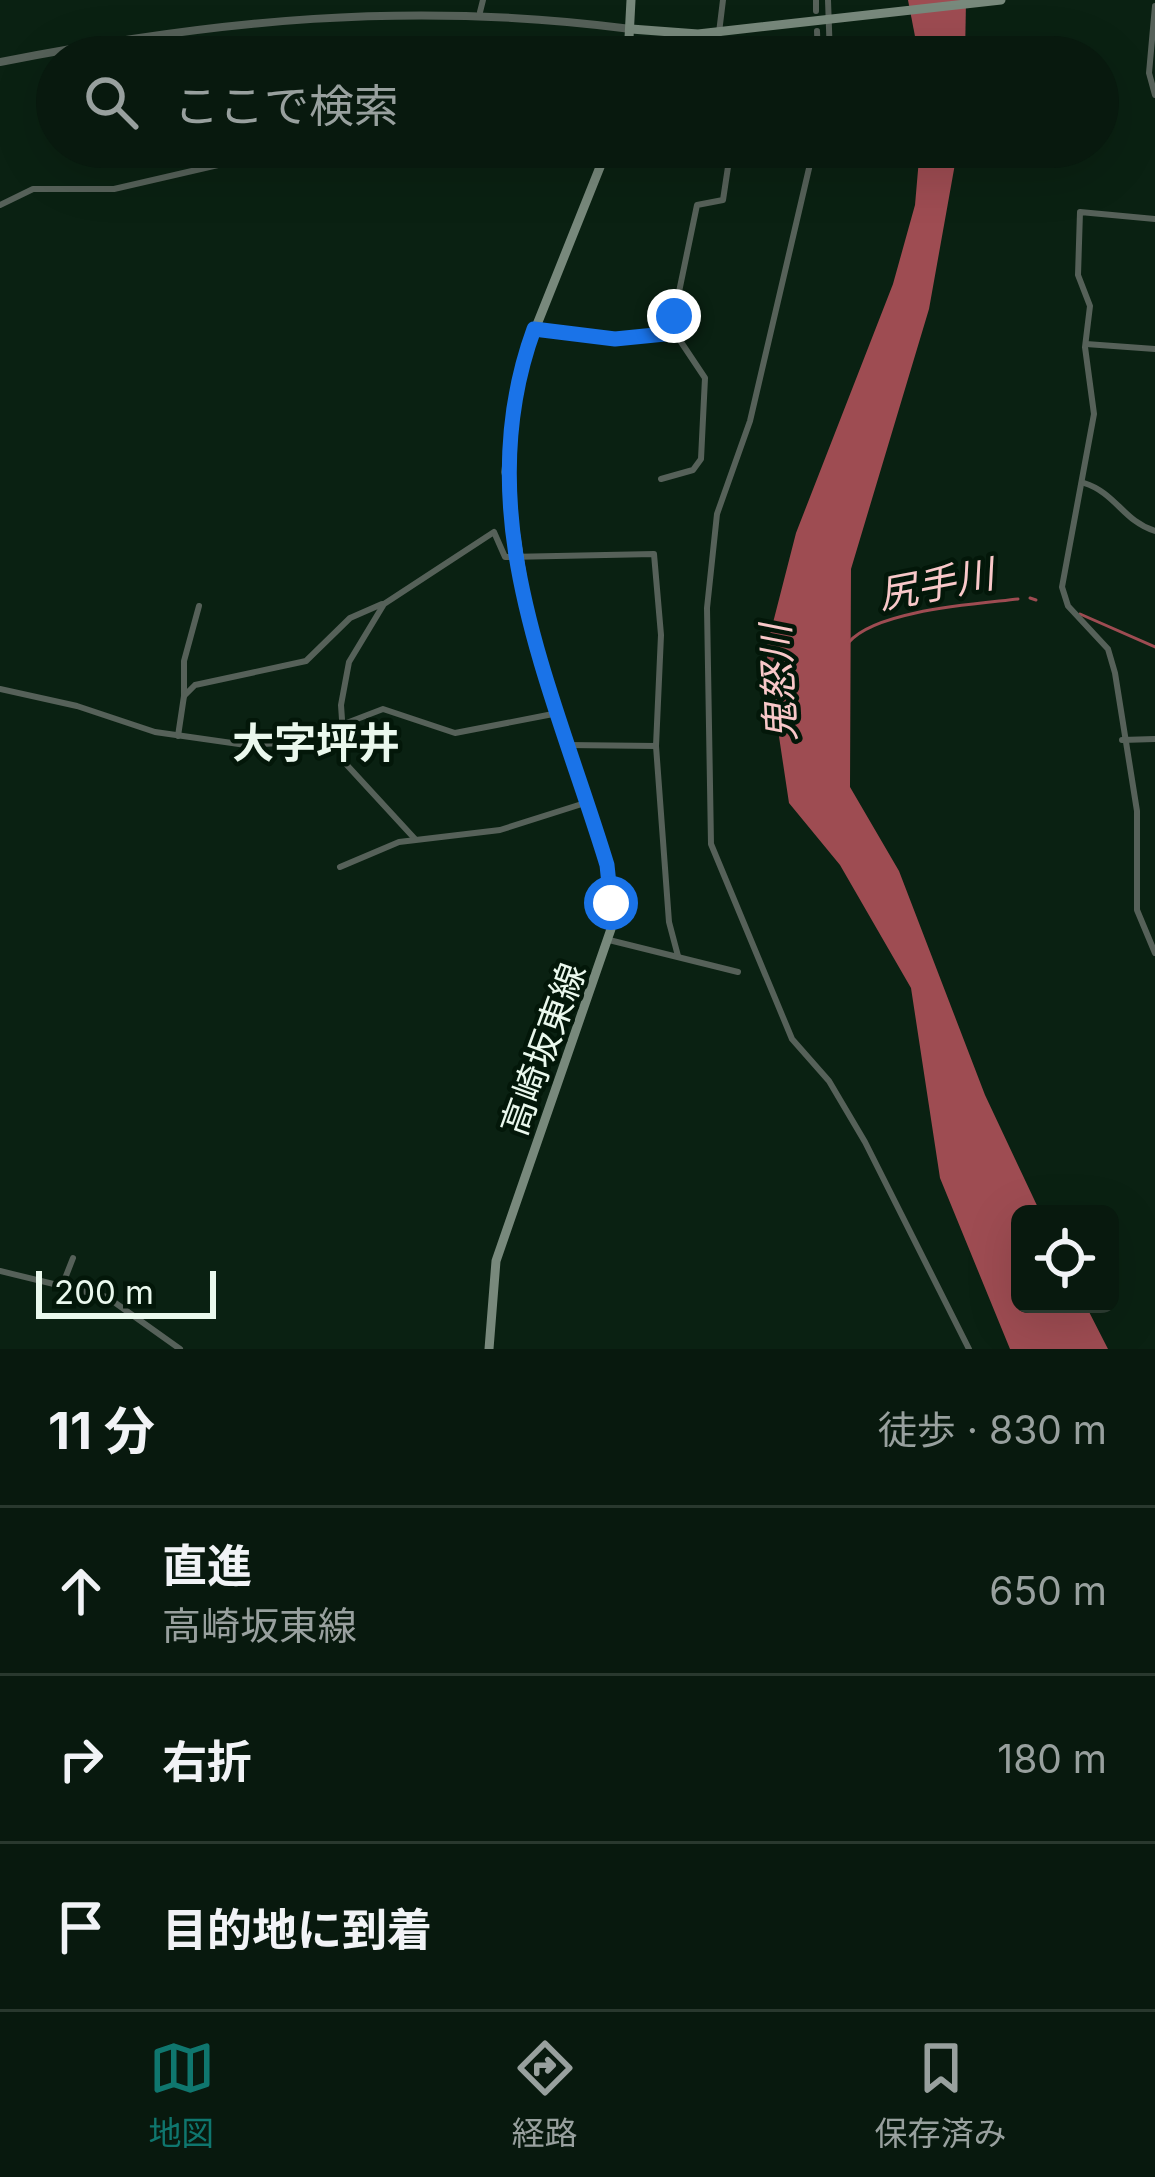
<!DOCTYPE html>
<html lang="ja">
<meta charset="utf-8">
<style>
:root{--surface:#08190e;--page:#16261c;--text:#f1f3f6;--muted:#98a09e;--line:#29382e;--accent:#0f766e}
body{margin:0;font-family:Inter,"Noto Sans JP",sans-serif;background:var(--page);color:var(--text)}
.controls{position:absolute;right:36px;bottom:36px;display:grid;overflow:hidden;border-radius:18px;box-shadow:0 12px 48px #0002}
.controls button{width:108px;height:108px;display:grid;place-items:center;padding:0;border:0;border-bottom:3px solid var(--line);background:var(--surface);color:var(--text);font:60px sans-serif}
.scale{position:absolute;left:36px;bottom:30px;width:180px;box-sizing:border-box;padding-left:12px;border:6px solid #eaf8ed;border-top:0;font-size:33px;line-height:42px;white-space:nowrap;color:#eaf8ed;-webkit-text-stroke:9px #031709;paint-order:stroke}
.stop{position:absolute;width:36px;height:36px;margin:-27px;border:9px solid #1a73e8;border-radius:50%;background:#fff}
.stop.end{background:#1a73e8;border-color:#fff;box-shadow:0 3px 12px #0008}
.list{margin:0;padding:0;list-style:none}
h2{display:flex;justify-content:space-between;align-items:center;height:156px;margin:0;padding:0 48px;font-size:51px}
h2 small{font-size:39px;font-weight:400;color:var(--muted)}
.list li{display:grid;grid-template-columns:78px 1fr auto;gap:36px;align-items:center;box-sizing:border-box;height:168px;padding:0 48px;border-top:3px solid var(--line)}
.list b{display:block;font-size:45px;white-space:nowrap}
.list p{margin:0;font-size:39px;white-space:nowrap;color:var(--muted)}
.list em{font-size:39px;font-style:normal;color:var(--muted)}
.icon{flex:none;width:66px;height:66px;fill:none;stroke:currentColor;stroke-width:2;stroke-linecap:round;stroke-linejoin:round}
.map{position:relative;flex:none;width:1155px;height:1349px;overflow:hidden}
.search{position:absolute;background:var(--surface);box-shadow:0 12px 48px #0002;left:36px;right:36px;top:36px;height:132px;display:flex;align-items:center;gap:30px;box-sizing:border-box;padding:0 42px;border-radius:66px;color:var(--muted);font-size:45px}
.sheet{height:660px;background:var(--surface)}
nav{display:flex;justify-content:space-around;align-items:center;box-sizing:border-box;height:168px;border-top:3px solid var(--line);background:var(--surface);font-size:33px;color:var(--muted)}
nav a{display:grid;justify-items:center;gap:6px}
nav .on{color:var(--accent)}
.map>svg:first-child{display:block}
.water{fill:#9e4c52}
.lines{fill:none;stroke-linecap:round;stroke-linejoin:round}
.stream{stroke:#9e4c52;stroke-width:3}
.minor{stroke:#566159;stroke-width:6}
.tertiary{stroke:#566159;stroke-width:8}
.secondary{stroke:#78897c;stroke-width:9}
.route{stroke:#1a73e8;stroke-width:15}
.labels{text-anchor:middle;stroke-width:9;stroke-linejoin:round;paint-order:stroke}
.street-label{font-size:36px;fill:#eaf8ed;stroke:#031709}
.water-label{font-size:39px;font-style:italic;fill:#f9c8c9;stroke:#031709}
.quarter-label{font-size:42px;font-weight:bold;fill:#eaf8ed;stroke:#031709}
</style>
<div class="map">
<svg width="1155" height="1349" viewBox="0 0 1155 1349">
<rect width="100%" height="100%" fill="#0a2112"/>
<!-- water -->
<g class="water">
<polygon points="908,0 966,0 965,57 919,57"/>
<polygon points="920,147 958,147 929,309 851,569 850,787 899,871 985,1095 1041,1214 1020,1214 1020,1304 1085,1304 1108,1349 1010,1349 940,1178 911,988 840,865 789,803 766,650 796,533 893,284 915,205"/>
</g>
<g class="lines">
<!-- stream -->
<g class="stream">
<polyline points="1030,598 1036,600"/>
<polyline points="1080,614 1155,647"/>
<path d="M849,642C877,610 976,604 1018,599"/>
</g>
<!-- minor -->
<g class="minor">
<polyline points="828,0 830,57"/>
<polyline points="1155,6 1149,73 1155,95"/>
<polyline points="816,11 816,0"/>
<polyline points="480,12 483,0"/>
<polyline points="817,31 818,57"/>
<polyline points="716,57 723,0"/>
<polyline points="814,147 750,421 717,514 707,608 711,844 792,1039 829,1081 865,1142 969,1349"/>
<polyline points="0,205 33,189 114,189 231,162 339,160 443,147"/>
<polyline points="1155,219 1080,212 1078,275 1090,306 1085,347 1094,414 1062,587 1068,606 1108,649 1115,673 1137,811 1137,910 1155,953"/>
<polyline points="534,329 615,339 674,333"/>
<polyline points="1086,344 1155,349"/>
<polyline points="661,479 693,470 701,459 705,378 675,333 674,316 697,205 723,200 731,147"/>
<path d="M1084,483C1116,493 1123,521 1155,531"/>
<polyline points="0,689 77,706 155,732 246,745 297,742 383,709 455,733 553,714"/>
<polyline points="184,696 184,661 199,606"/>
<polyline points="178,736 184,696 195,685 306,661 350,618 382,604"/>
<polyline points="1122,740 1155,739"/>
<polyline points="656,746 669,922 678,956"/>
<polyline points="415,839 345,763 341,705 349,662 384,604 494,532 505,557 654,554 661,635 656,746 567,745"/>
<polyline points="340,867 399,842 500,830 585,803"/>
<polyline points="609,940 738,972"/>
<polyline points="0,1271 107,1297 180,1349"/>
<polyline points="62,1286 73,1258"/>
</g>
<!-- tertiary -->
<path class="tertiary" d="M0,62C216,20 410,0 631,29"/>
<!-- secondary -->
<g class="secondary">
<polyline points="631,29 698,34 1001,0"/>
<polyline points="628,57 631,0"/>
<polyline points="489,1349 496,1261 611,929 604,856 531,634 506,472 511,415 528,347 608,147"/>
</g>
</g>
<g class="lines">
<!-- route -->
<path class="route" d="M611,903L607,865C553,688 466,515 534,329L615,339L675,333L674,316"/>
</g>
<g class="labels">
<!-- street labels -->
<g class="street-label">
<text transform="translate(543 1049) rotate(-70)" y="13">高崎坂東線</text>
</g>
<!-- water labels -->
<g class="water-label">
<text transform="translate(936 584) rotate(-11)" y="14">尻手川</text>
<text transform="translate(778 683) rotate(-93)" y="14">鬼怒川</text>
</g>
<!-- quarter labels -->
<g class="quarter-label">
<text x="316" y="758">大字坪井</text>
</g>
</g>
</svg>
<div class="controls">
<button><svg class="icon" aria-label="locate" viewBox="0 0 24 24"><circle cx="12" cy="12" r="6"/><path d="M12 2v4M12 18v4M2 12h4M18 12h4"/></svg></button>
</div>
<div class="scale">200 m</div>
<div class="stop" style="left:611px;top:903px"></div>
<div class="stop end" style="left:674px;top:316px"></div>
<div class="search"><svg class="icon" aria-label="search" viewBox="0 0 24 24"><circle cx="10" cy="10" r="6"/><path d="M15 15l6 6"/></svg>ここで検索</div>
</div>
<section class="sheet">
<h2>11 分<small>徒歩 · 830 m</small></h2>
<ul class="list">
<li><svg class="icon" aria-label="ahead" viewBox="0 0 24 24"><path d="M12 20V5M6 11l6-6 6 6"/></svg><div><b>直進</b><p>高崎坂東線</p></div><em>650 m</em></li>
<li><svg class="icon" aria-label="right" viewBox="0 0 24 24"><path d="M7 20v-9h11M14 6l5 5-5 5"/></svg><div><b>右折</b></div><em>180 m</em></li>
<li><svg class="icon" aria-label="arrive" viewBox="0 0 24 24"><path d="M6 21V4h12l-3 4 3 4H6"/></svg><div><b>目的地に到着</b></div></li>
</ul>
</section>
<nav>
<a class="on"><svg class="icon" aria-label="map" viewBox="0 0 24 24"><path d="M3 6l6-2 6 2 6-2v14l-6 2-6-2-6 2zM9 4v14M15 6v14"/></svg>地図</a>
<a><svg class="icon" aria-label="directions" viewBox="0 0 24 24"><path d="M12 3l9 9-9 9-9-9zM9 14v-3h6M13 9l2 2-2 2"/></svg>経路</a>
<a><svg class="icon" aria-label="saved" viewBox="0 0 24 24"><path d="M7 4h10v16l-5-4-5 4z"/></svg>保存済み</a>
</nav>
